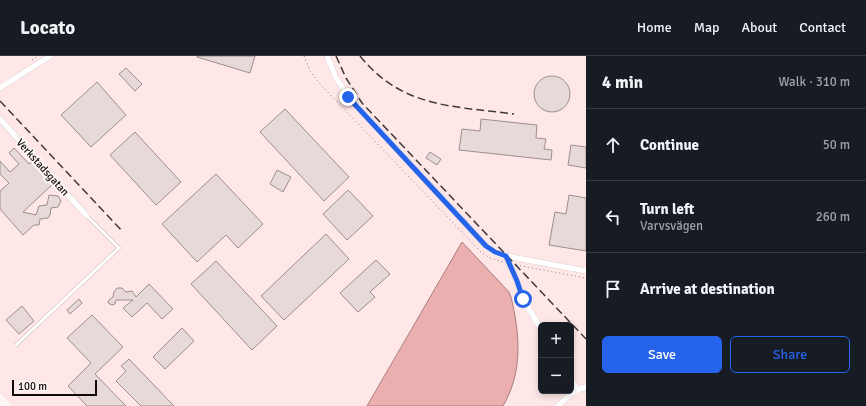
<!DOCTYPE html>
<meta charset="utf-8">
<style>
:root{--surface:#171b24;--page:#20242c;--text:#f1f3f6;--muted:#9ea1a6;--line:#363941;--accent:#2563eb}
body{margin:0;font-family:Signika,sans-serif;background:var(--page);color:var(--text)}
.controls{position:absolute;right:12px;bottom:12px;display:grid;overflow:hidden;border-radius:6px;box-shadow:0 2px 6px #0003}
.controls button{width:36px;height:36px;display:grid;place-items:center;padding:0;border:0;border-bottom:1px solid var(--line);background:var(--surface);color:var(--text);font:20px sans-serif}
.scale{position:absolute;left:12px;bottom:10px;width:85px;box-sizing:border-box;padding-left:4px;border:2px solid #100b0b;border-top:0;font-size:11px;line-height:14px;white-space:nowrap;color:#100b0b;-webkit-text-stroke:3px #fef6f5;paint-order:stroke}
.stop{position:absolute;width:12px;height:12px;margin:-9px;border:3px solid #2563eb;border-radius:50%;background:#fff}
.stop.end{background:#2563eb;border-color:#fff;box-shadow:0 1px 4px #0008}
.list{margin:0;padding:0;list-style:none}
h2{display:flex;justify-content:space-between;align-items:center;height:52px;margin:0;padding:0 16px;font-size:17px}
h2 small{font-size:13px;font-weight:400;color:var(--muted)}
.list li{display:grid;grid-template-columns:26px 1fr auto;gap:12px;align-items:center;box-sizing:border-box;height:72px;padding:0 16px;border-top:1px solid var(--line)}
.list b{display:block;font-size:15px;white-space:nowrap}
.list p{margin:0;font-size:13px;white-space:nowrap;color:var(--muted)}
.list em{font-size:13px;font-style:normal;color:var(--muted)}
.actions{display:flex;gap:8px;padding:12px 16px}
.actions a{flex:1;padding:9px 0;border:1px solid var(--accent);border-radius:6px;text-align:center;font-size:14px;color:var(--accent)}
.actions .main{background:var(--accent);color:#fff}
.icon{flex:none;width:22px;height:22px;fill:none;stroke:currentColor;stroke-width:2;stroke-linecap:round;stroke-linejoin:round}
.map{position:relative;flex:none;width:586px;height:350px;overflow:hidden}
header{display:flex;align-items:center;gap:24px;box-sizing:border-box;height:56px;padding:0 20px;background:var(--surface);border-bottom:1px solid var(--line)}
header strong{font-size:19px}
nav{display:flex;gap:22px;margin-inline-start:auto;font-size:14px}
main{display:flex}
aside{flex:1;background:var(--surface)}
.map>svg:first-child{display:block}
.built{fill:#ffe7e7;fill-rule:evenodd}
.water{fill:#eaafae;stroke:#a97e7d}
.building{fill:#e8d9d9;stroke:#9c8e8e}
.lines{fill:none;stroke-linecap:round;stroke-linejoin:round}
.service-casing{stroke:#cdbfbe;stroke-width:4}
.minor-casing{stroke:#cdbfbe;stroke-width:6}
.path{stroke:#857f7e;stroke-width:1;stroke-dasharray:1 3;stroke-linecap:butt}
.service{stroke:#fff;stroke-width:3}
.minor{stroke:#fff;stroke-width:5.5}
.rail{stroke:#3e3938;stroke-width:1.5;stroke-dasharray:8 4;stroke-linecap:butt}
.route{stroke:#2563eb;stroke-width:5}
.labels{text-anchor:middle;stroke-width:4;stroke-linejoin:round;paint-order:stroke}
.street-label{font-size:11px;fill:#100b0b;stroke:#fef6f5}
</style>
<header>
<strong>Locato</strong>
<nav><a>Home</a><a>Map</a><a>About</a><a>Contact</a></nav>
</header>
<main>
<div class="map">
<svg width="586" height="350" viewBox="0 0 586 350">
<rect width="100%" height="100%" fill="#fef6f5"/>
<!-- built -->
<path class="built" d="M0,0H586V350H503L509,338L514,252L511,241L509,236L462,186L367,350H12L0,337ZM541,269H571V335H541Z"/>
<!-- water -->
<path class="water" d="M462,186L509,236L511,241C520,278 523,316 503,350H367Z"/>
<!-- building -->
<g class="building">
<polygon points="197,0 255,0 250,17 197,1"/>
<polygon points="126,12 142,28 135,35 119,18"/>
<circle cx="552" cy="38" r="18"/>
<polygon points="97,26 126,59 91,91 61,59"/>
<polygon points="285,53 349,121 324,145 260,76"/>
<polygon points="481,63 537,69 536,82 546,83 544,93 552,94 551,104 459,94 462,73 480,75"/>
<polygon points="135,76 181,126 156,149 110,99"/>
<polygon points="571,89 586,91 586,112 568,109"/>
<polygon points="14,92 29,108 32,105 53,128 23,156 36,159 39,150 47,149 49,139 58,140 61,145 58,151 51,152 50,159 48,162 40,163 39,169 34,169 23,179 0,153 0,135 9,127 0,118 0,105 10,116 19,108 9,97"/>
<polygon points="430,96 441,103 437,109 426,102"/>
<polygon points="277,114 291,121 283,136 270,128"/>
<polygon points="216,118 263,168 238,192 226,179 197,206 162,168"/>
<polygon points="348,134 373,160 347,184 323,158"/>
<polygon points="569,139 586,142 586,195 549,189 555,156 566,158"/>
<polygon points="326,178 349,203 284,264 261,240"/>
<polygon points="376,204 390,218 370,236 375,241 358,256 340,237"/>
<polygon points="216,205 277,270 252,294 191,228"/>
<polygon points="149,228 173,253 162,263 147,247 132,261 123,252 133,244 116,244 115,248 112,249 108,247 109,244 113,241 114,236 117,232 122,232 126,236 132,235 136,241"/>
<polygon points="79,243 82,247 70,258 67,254"/>
<polygon points="22,250 34,265 19,278 6,264"/>
<polygon points="92,259 123,291 95,318 126,350 87,350 68,330 91,307 67,282"/>
<polygon points="182,272 194,285 165,313 153,301"/>
<polygon points="129,303 174,350 141,350 116,325 126,315 121,310"/>
</g>
<g class="lines">
<!-- service casing -->
<g class="service-casing">
<polyline id="service" points="16,289 119,192 86,159"/>
</g>
<!-- minor casing -->
<g class="minor-casing">
<g id="minor">
<polyline points="327,0 336,22 349,41 486,190 495,197 501,199 586,215"/>
<polyline points="0,32 50,0"/>
<polyline points="0,63 86,159"/>
<polyline points="506,200 517,225 523,243 541,273"/>
<polyline points="571,323 577,333"/>
<path d="M558,350C567,341 574,334 586,331"/>
</g>
</g>
<!-- path -->
<g class="path">
<polyline points="304,0 310,15 320,28 482,197 490,202 503,206"/>
<polyline points="32,4 38,0"/>
<polyline points="516,209 586,222"/>
</g>
<!-- service -->
<use href="#service" class="service"/>
<!-- minor -->
<use href="#minor" class="minor"/>
<!-- rail -->
<g class="rail">
<polyline points="336,0 346,22 362,47 586,283"/>
<path d="M360,0C402,52 453,50 514,58"/>
<polyline points="0,45 123,176"/>
</g>
</g>
<g class="lines">
<!-- route -->
<polyline class="route" points="348,41 486,190 495,196 506,200 517,225 523,243"/>
</g>
<g class="labels">
<!-- street labels -->
<g class="street-label">
<text transform="translate(43 111) rotate(48)" y="4">Verkstadsgatan</text>
</g>
</g>
</svg>
<div class="controls">
<button>+</button>
<button>−</button>
</div>
<div class="scale">100 m</div>
<div class="stop" style="left:523px;top:243px"></div>
<div class="stop end" style="left:348px;top:41px"></div>
</div>
<aside>
<h2>4 min<small>Walk · 310 m</small></h2>
<ul class="list">
<li><svg class="icon" aria-label="ahead" viewBox="0 0 24 24"><path d="M12 20V5M6 11l6-6 6 6"/></svg><div><b>Continue</b></div><em>50 m</em></li>
<li><svg class="icon" aria-label="left" viewBox="0 0 24 24"><path d="M17 20v-9H6M10 6l-5 5 5 5"/></svg><div><b>Turn left</b><p>Varvsvägen</p></div><em>260 m</em></li>
<li><svg class="icon" aria-label="arrive" viewBox="0 0 24 24"><path d="M6 21V4h12l-3 4 3 4H6"/></svg><div><b>Arrive at destination</b></div></li>
</ul>
<div class="actions"><a class="main">Save</a><a>Share</a></div>
</aside>
</main>
